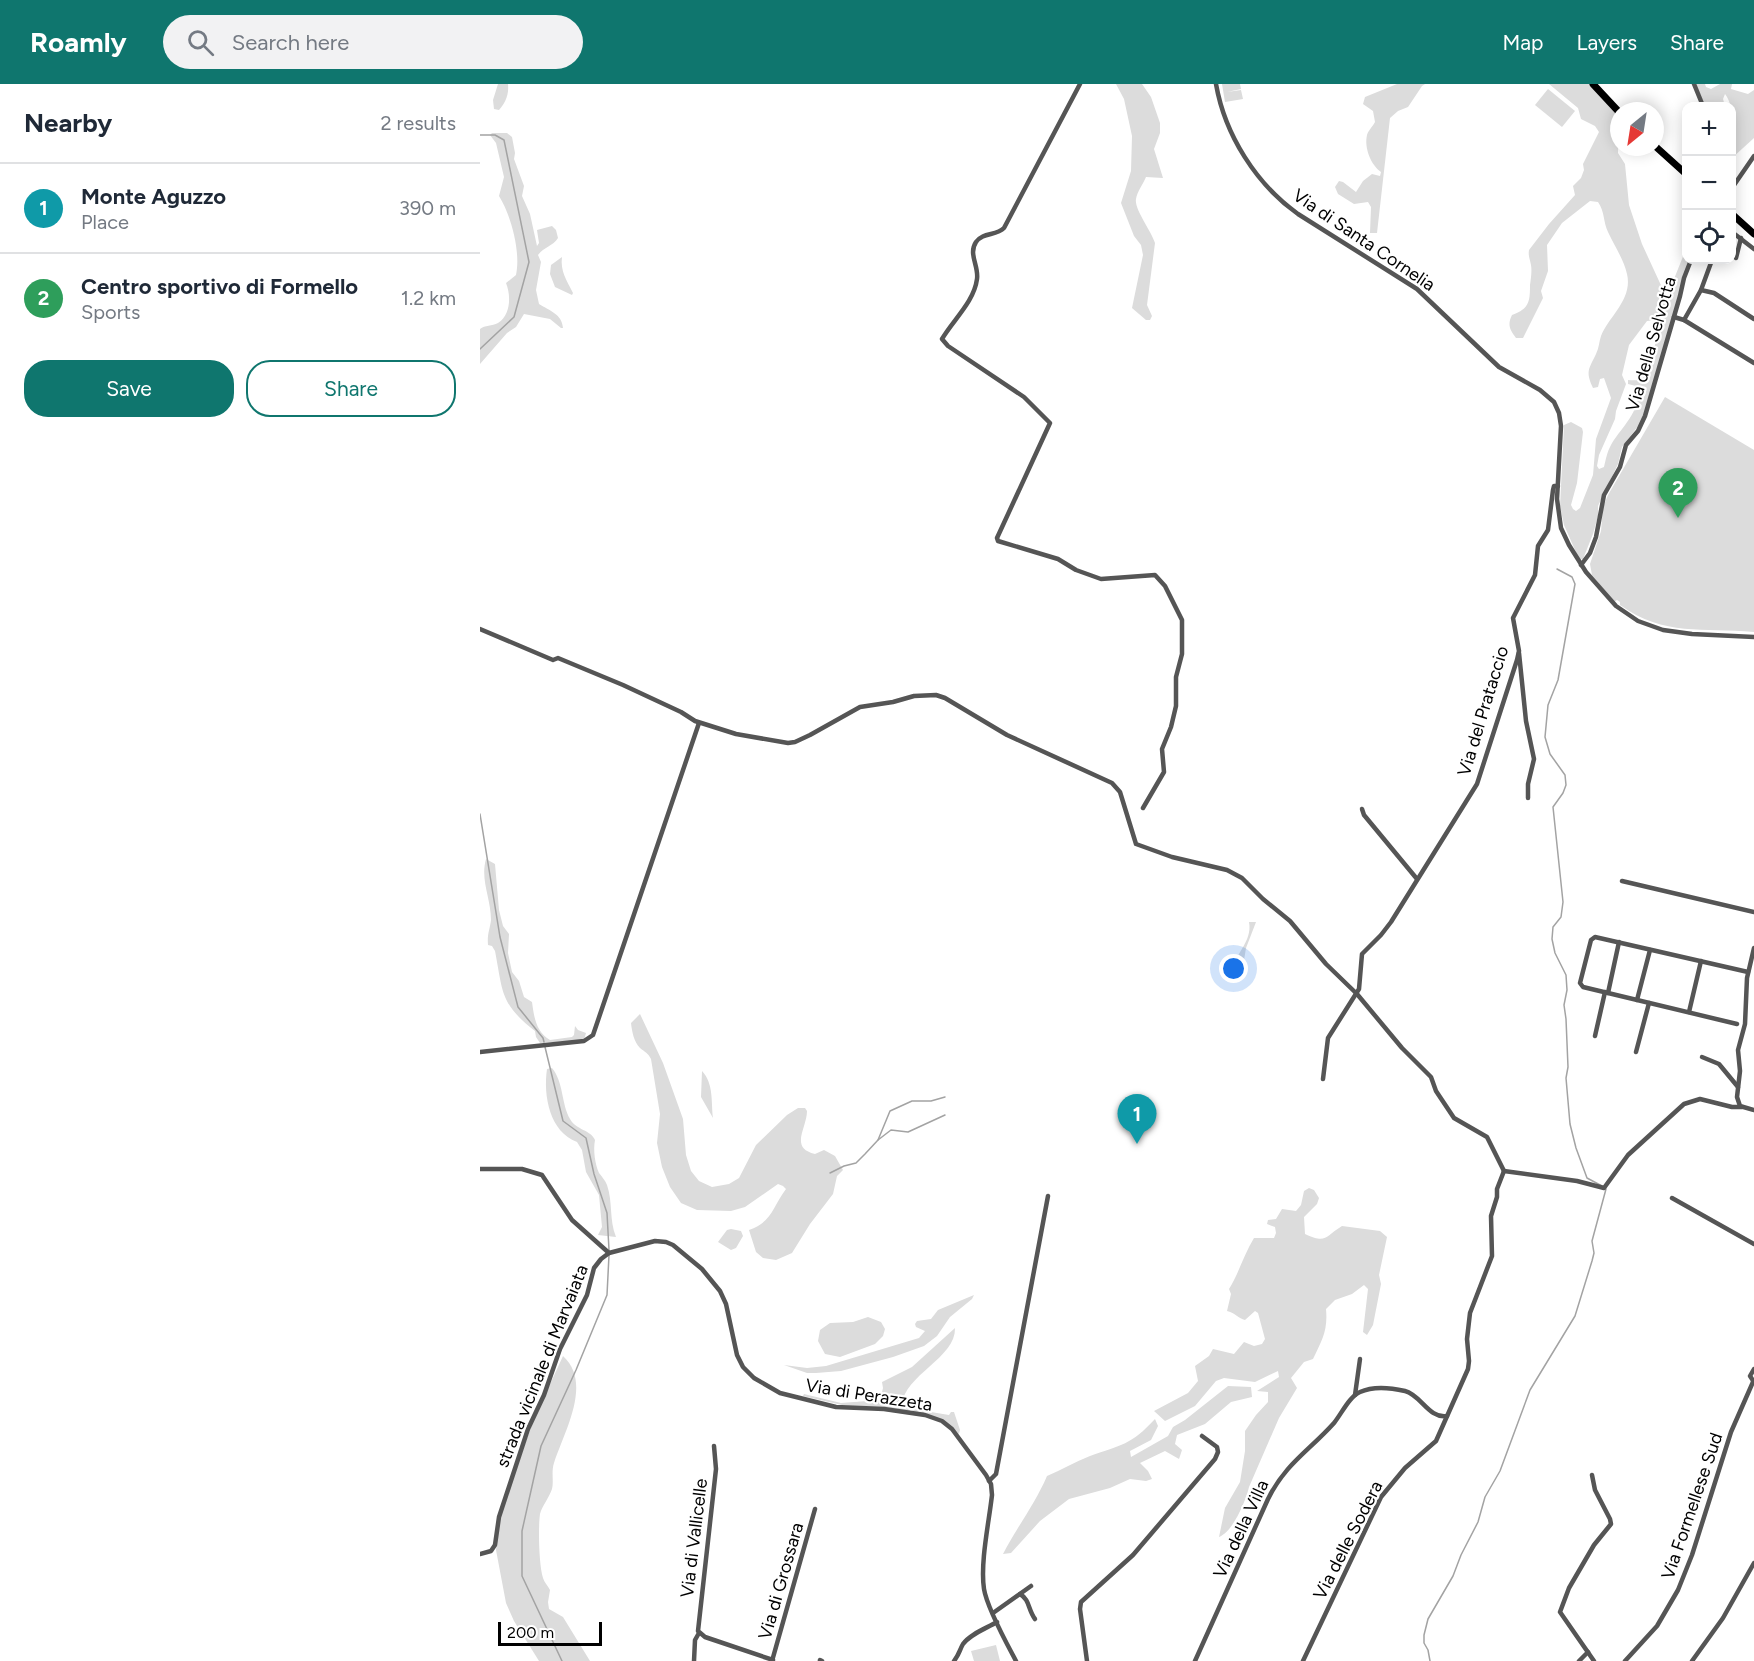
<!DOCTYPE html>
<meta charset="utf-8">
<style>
:root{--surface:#fff;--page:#f2f2f3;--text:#1f2937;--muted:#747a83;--line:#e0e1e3;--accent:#0f766e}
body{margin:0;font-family:Figtree,sans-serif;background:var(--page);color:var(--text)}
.controls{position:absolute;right:18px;top:18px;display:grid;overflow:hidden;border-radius:12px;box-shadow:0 3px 15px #0003}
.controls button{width:54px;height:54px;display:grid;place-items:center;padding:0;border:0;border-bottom:2px solid var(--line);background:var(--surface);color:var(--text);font:30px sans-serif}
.compass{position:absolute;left:1130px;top:18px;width:54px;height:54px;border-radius:50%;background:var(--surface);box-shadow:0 3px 15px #0003;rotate:210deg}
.scale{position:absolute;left:18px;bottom:15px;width:104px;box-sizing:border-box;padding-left:6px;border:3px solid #000;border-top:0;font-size:16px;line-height:21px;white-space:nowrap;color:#000;-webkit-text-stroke:4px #fff;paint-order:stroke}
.you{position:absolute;left:754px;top:885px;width:21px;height:21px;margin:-15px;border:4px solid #fff;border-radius:50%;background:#1a73e8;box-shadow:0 0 0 9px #1a73e833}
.badge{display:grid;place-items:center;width:39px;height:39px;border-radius:50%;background:var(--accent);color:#fff;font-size:20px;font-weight:700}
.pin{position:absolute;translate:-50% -50px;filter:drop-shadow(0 2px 3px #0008)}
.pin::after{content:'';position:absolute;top:32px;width:21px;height:18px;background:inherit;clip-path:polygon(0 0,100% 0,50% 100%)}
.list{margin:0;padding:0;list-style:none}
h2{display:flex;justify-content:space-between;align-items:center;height:78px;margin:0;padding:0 24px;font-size:26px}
h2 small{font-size:20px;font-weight:400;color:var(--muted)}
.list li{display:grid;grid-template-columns:39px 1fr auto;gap:18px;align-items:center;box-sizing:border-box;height:90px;padding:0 24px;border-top:2px solid var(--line)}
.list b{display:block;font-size:22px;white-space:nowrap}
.list p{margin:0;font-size:20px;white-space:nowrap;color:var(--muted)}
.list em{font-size:20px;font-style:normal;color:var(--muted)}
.actions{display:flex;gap:12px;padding:18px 24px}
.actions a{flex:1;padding:14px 0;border:2px solid var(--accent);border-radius:24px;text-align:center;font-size:21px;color:var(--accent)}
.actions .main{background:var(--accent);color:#fff}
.icon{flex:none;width:33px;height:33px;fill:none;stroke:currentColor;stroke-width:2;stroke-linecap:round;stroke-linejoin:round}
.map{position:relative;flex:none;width:1274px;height:1577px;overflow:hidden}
header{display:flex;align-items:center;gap:36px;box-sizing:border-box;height:84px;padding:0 30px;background:var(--accent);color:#fff}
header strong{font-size:28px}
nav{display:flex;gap:33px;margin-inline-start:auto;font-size:21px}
.search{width:420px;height:54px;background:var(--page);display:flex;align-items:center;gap:15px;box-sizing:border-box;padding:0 21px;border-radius:33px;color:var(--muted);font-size:22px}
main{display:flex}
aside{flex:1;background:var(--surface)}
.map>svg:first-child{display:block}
.green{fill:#dcdcdc;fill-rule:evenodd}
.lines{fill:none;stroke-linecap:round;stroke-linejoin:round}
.stream{stroke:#a3a3a3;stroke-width:1.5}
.minor{stroke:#555;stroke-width:4.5}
.highway{stroke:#000;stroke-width:7}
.labels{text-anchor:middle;stroke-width:4.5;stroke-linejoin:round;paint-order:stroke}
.street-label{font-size:18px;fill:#000;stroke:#fff}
</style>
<header>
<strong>Roamly</strong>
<div class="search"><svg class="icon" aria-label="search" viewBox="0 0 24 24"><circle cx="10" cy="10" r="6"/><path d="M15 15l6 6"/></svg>Search here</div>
<nav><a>Map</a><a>Layers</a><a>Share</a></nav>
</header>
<main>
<aside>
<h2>Nearby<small>2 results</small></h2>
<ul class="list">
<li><span class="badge" style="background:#0f9aa8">1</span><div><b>Monte Aguzzo</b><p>Place</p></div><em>390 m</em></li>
<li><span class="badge" style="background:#2e9e5b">2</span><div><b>Centro sportivo di Formello</b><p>Sports</p></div><em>1.2 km</em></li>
</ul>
<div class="actions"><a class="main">Save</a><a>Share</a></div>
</aside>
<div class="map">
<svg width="1274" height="1577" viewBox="0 0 1274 1577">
<rect width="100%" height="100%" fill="#fff"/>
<!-- green -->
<g class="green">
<path d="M18,0H28C29,10 26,18 19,26L14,25L13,16Z"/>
<path d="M636,0H662L671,13L680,39V49L674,65L683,94L666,93C663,100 657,108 656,115C654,125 672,148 675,159L667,221L672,232L670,236H666L652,224L663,171L661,161L654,152L641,119L651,87L652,52L644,15Z"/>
<polygon points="742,0 760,0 761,5 747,8 761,6 763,15 745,18"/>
<path d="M917,0H945L942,2L928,23L918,27L910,34L897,149H890L891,123L888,118L874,120L858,110L855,103L859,97L863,98L876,108L883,97L892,90L900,92L901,88C891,81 884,64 887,51C888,47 893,42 895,38L893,27L883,20L885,13Z"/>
<path d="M1069,0H1109L1139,32L1138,69L1145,80L1149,121L1162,160L1185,210H1188L1206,165V176H1210L1162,337L1142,363L1138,380L1118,422V432L1113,450L1103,475H1099L1084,441L1080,422L1084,341L1091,338L1102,344L1103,348L1097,399L1091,421L1093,425L1096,427L1100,424L1113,391L1116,355L1131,314L1124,294L1120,295L1118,303L1113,304C1105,287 1109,285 1116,270C1119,264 1119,258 1121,252C1129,232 1153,215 1147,190C1144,176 1134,161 1128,148C1123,138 1125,128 1118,118L1110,117L1082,139L1067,161L1068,187L1061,207L1063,214L1043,254H1036C1030,246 1027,241 1032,231C1049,225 1050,218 1050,201C1051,194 1052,187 1051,181C1050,175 1048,172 1049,166L1069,140L1095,111L1093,102L1101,94L1104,86L1103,80L1119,48L1115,42L1101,35L1098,24ZM1176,236L1180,239L1169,287C1163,296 1159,297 1148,296V300L1156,302C1165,324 1140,344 1131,361C1127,368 1126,375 1124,383L1119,385L1117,382L1119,371L1135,335L1136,327L1146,300L1142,291L1149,261L1167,237Z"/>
<path d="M1216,0H1225L1226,3L1231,5L1240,0H1252L1251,5L1268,10L1274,6V54L1252,74V58L1255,56C1249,39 1255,23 1245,10L1243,15L1245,22H1225Z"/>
<polygon points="1068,5 1095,27 1082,43 1055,21"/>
<path d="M12,49H27L32,53L35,69L34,75L44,102L42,112L50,130L57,162L59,159L57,146L72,142L76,146L78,154C73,162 64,163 58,171L61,178L56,206L59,220C70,227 82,230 83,244H81L70,235L44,230L36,243L27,249L0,280V245C5,241 12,242 18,239C31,231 31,211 26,199L36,191C41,168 31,131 19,112L24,93L16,59L10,51Z"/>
<path d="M82,173C80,187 87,197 93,209L92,211L75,203L70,190L71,181Z"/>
<path d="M1185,313L1274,366V548C1222,543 1185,553 1140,521V518L1137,516L1134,518L1112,491L1110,480L1121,447L1123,423L1128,411Z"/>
<path d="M6,775L15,780L19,826L23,842L29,850L28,869L32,888L39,897L44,913L52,918C54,933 56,948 70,956L92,953L94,951L95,942L98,946L106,949L104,956L60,959L56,953L55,947C20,920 23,908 15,867L12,862L8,861C7,850 10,845 11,836C11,814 0,796 6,775Z"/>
<path d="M769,838H776L766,864L764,876L751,891C753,871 773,858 769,838Z"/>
<path d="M160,930L183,979L203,1035L206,1071L211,1087L219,1097L232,1103L249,1100L259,1094L276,1061L307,1031L318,1024H325L327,1027C327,1044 309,1064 335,1070L344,1066L355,1072L363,1086L357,1092L353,1110L330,1140L312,1169L296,1176L283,1174L276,1168L269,1146C292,1138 292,1124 306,1105L303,1102L298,1100L265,1123L251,1127L217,1126L201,1119L190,1103L182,1083L177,1059L180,1030L171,975C168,969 165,968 160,964C154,958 152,948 151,939Z"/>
<path d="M72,984C84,999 81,1019 90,1035C96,1046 111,1046 115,1056C113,1066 115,1080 119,1089C122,1093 125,1096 127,1101C133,1118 129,1136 136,1153L118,1151L122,1143L119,1111L106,1088L102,1066L97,1058C70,1048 63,1012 67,985Z"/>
<path d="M222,987C234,1000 231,1018 233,1034L221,1013Z"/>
<path d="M829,1104L834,1106L839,1114L837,1120L824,1133L825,1150C847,1160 844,1153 862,1142L900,1147L907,1153L899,1191L901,1200L893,1241L887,1251L883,1248L888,1205L884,1201L872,1210L855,1216L846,1225C848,1247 842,1256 833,1275L824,1278L811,1294L817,1304L799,1334L769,1403C766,1416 753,1448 739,1453L745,1424L760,1398L765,1367V1347L776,1331L788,1318V1308L777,1307L799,1293L798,1287L775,1298L744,1294L736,1297L715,1322L685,1337L674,1327L708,1309L718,1297L715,1282L729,1272L733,1265L754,1270L764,1258L774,1262L782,1260L785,1255L778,1229L775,1227L765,1236C759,1235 754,1228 747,1227L751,1210L749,1205C759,1189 764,1170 774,1154H794L796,1149L795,1143L787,1140L788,1136L796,1135L802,1125L816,1127L821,1121L824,1107Z"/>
<polygon points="251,1145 261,1147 263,1152 256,1164 251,1166 238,1158 247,1146"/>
<polygon points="494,1211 492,1215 470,1233 457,1252 444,1262 413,1273 361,1287 336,1289 327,1289 304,1281 327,1284 346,1282 439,1254 445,1247 436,1243 435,1240 437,1237 451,1235 458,1226"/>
<polygon points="388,1233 401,1238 405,1245 403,1252 395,1260 360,1273 345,1270 338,1257 340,1246 350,1239 373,1238"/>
<path d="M475,1244C476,1274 424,1291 422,1321L427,1324L469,1331L471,1328H474L480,1346L479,1350L461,1335L362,1321L323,1312L324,1310L361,1319L400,1316L403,1304L402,1298L432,1283Z"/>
<path d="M83,1272C113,1299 84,1348 74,1379C71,1388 74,1397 72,1405C69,1414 62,1422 60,1430C58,1444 59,1481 63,1494C64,1498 68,1502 70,1506L68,1518L69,1525L83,1533L110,1577H59L34,1537L26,1519L16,1466L21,1427L54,1335Z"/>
<path d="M748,1302L771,1303L772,1313L751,1318L725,1340L697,1351L695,1360L702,1366L699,1375L685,1367L660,1379L668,1387L672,1395L666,1397L650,1395L630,1404L589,1415L560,1437L531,1469L523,1470C537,1443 555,1420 567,1392C581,1386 595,1378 610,1372C641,1361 651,1361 675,1335L678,1342L671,1356L650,1367L651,1373L688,1352L693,1343L705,1336Z"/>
<polygon points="516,1561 520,1577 494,1577 491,1567"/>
</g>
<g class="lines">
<!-- stream -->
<g class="stream">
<polyline points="0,51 15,51 24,56 49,178 34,233 0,265"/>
<polyline points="1077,485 1092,493 1095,500 1078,596 1068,621 1065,653 1070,670 1085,691 1086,701 1083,709 1073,723 1083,818 1081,833 1073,843 1072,855 1075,869 1086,891 1087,906 1084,921 1086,935 1088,983 1086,994 1090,1040 1096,1064 1107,1094 1122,1102"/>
<polyline points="0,730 20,853 38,923 63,954 64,958"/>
<polyline points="65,963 83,1037 106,1054 114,1090 127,1129 129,1166"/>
<polyline points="398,1056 411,1046 428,1048 465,1031"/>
<polyline points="350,1089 364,1082 376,1079 385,1070 398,1056 410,1027 432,1017 451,1017 465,1013"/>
<polyline points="82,1577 42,1492 42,1447 61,1362 96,1286 127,1211 129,1171"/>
<polyline points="950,1577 948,1566 944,1559 944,1551 948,1535 973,1492 981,1471 998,1438 1005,1413 1020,1387 1050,1306 1095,1232 1112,1177 1114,1169 1112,1157 1126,1105"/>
</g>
<!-- minor -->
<g class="minor">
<path d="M600,0L524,144C516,152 503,148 496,158C488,170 499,182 497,195C494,218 473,236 462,255L468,262L544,313L570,339L517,454L518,457L578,475L596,486L621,495L675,491L685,502L702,536V570L696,593V622L691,643L682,665L684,688L663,724"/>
<path d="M736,0C745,51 776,100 818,130L937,205L1019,283L1060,306L1074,318L1079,329L1081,342L1077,415L1081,444L1089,461L1106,488L1136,522L1158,537L1183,546L1212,550L1274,553"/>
<polyline points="1214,0 1223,22"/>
<polyline points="1252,104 1274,72"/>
<polyline points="1252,148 1274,165"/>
<polyline points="1256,174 1261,154"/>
<polyline points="1221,206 1234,209 1274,235"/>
<polyline points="1194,233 1204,236 1274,279"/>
<polyline points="1204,236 1221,206 1232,176"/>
<polyline points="1101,481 1110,469 1116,453 1124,411 1140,383 1146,361 1158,347 1165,332 1200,212 1204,194 1211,176"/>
<polyline points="0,545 73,576 78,574 143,601 201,628 215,637 256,650 308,659 315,658 330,651 380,623 413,618 434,612 456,611 465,614 527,651 632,699 640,708 656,760 692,773 747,786 762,794 783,815 810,837 846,880 877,910 922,964 951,993 956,1007 974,1034 1007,1053 1024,1087"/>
<polyline points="1039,569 1046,637 1054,675 1048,700 1048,714"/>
<polyline points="882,725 884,731 937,795"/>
<polyline points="1142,797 1274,828"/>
<polyline points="1274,864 1267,894 1265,940 1258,966 1260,987 1257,1013 1260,1022 1274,1026"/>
<polyline points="1128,909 1139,858"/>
<polyline points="1157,916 1170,866"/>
<polyline points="1209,928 1221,877"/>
<polyline points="1257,940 1103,903 1100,899 1111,856 1115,853 1268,888"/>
<polyline points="1115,952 1125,908"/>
<polyline points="0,968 104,957 113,951 219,639"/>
<polyline points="1156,968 1169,919"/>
<polyline points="1222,973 1239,980 1258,1003"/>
<polyline points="843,995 848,954 879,905 882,870 901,851 911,838 997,700 1037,576 1039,567 1033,534 1055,491 1058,462 1068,446 1073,406 1074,402 1078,402"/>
<path d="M0,1085H42L62,1091L92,1136L129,1169L175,1157L186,1158L193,1161L222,1185L240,1207L246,1220L257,1271L263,1283L274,1294L300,1309L356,1323L404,1325L445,1331L462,1337L472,1345L506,1391L511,1400L512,1411C509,1438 500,1479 504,1505C507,1524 527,1560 536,1577"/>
<polyline points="1024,1087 1097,1097 1124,1104 1148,1071 1204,1020 1220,1015 1252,1023 1262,1023"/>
<polyline points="1192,1114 1274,1160"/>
<polyline points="1274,1285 1270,1292 1274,1298"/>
<polyline points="875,1311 880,1275"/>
<polyline points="234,1362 236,1385 218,1547 225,1553 293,1576"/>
<polyline points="1112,1391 1115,1406 1130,1435 1131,1440 1114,1461 1089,1504 1080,1528 1114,1577"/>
<polyline points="509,1397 516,1390 568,1112"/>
<polyline points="0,1470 11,1467 15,1461 19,1433 48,1345 64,1311 80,1265 107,1211 114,1184 121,1175 129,1169"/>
<path d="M540,1510C550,1516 548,1526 555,1535"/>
<polyline points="513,1529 551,1502"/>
<polyline points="340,1576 342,1577"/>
<polyline points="214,1577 215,1556 219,1549"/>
<polyline points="292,1577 335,1425"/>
<path d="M474,1577C480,1569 479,1567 483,1560C490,1550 507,1544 517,1538"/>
<polyline points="607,1577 600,1525 601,1518 653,1471 735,1375 738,1368 737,1363 722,1352"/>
<path d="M715,1577L788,1415C806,1379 829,1367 854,1339C862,1329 869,1313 880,1308C893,1302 912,1304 925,1307C941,1311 949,1335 967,1332"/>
<polyline points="823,1577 901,1413 925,1384 956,1357 988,1285 989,1277 987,1255 990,1229 1012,1172 1011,1132 1017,1113 1017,1105 1024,1087"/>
<polyline points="1099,1577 1108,1568"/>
<polyline points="1145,1577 1177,1542 1198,1506 1212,1471 1251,1348 1273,1298"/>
<polyline points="1212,1577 1243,1534 1274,1479"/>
</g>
<!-- highway -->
<g class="highway">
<polyline points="1113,0 1139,28"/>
<polyline points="1175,62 1206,90"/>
<polyline points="1252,130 1274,150"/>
</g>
</g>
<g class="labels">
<!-- street labels -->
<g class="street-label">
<text transform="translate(884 156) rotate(34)" y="6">Via di Santa Cornelia</text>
<text transform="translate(1171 260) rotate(-74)" y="6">Via della Selvotta</text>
<text transform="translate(1003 627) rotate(-73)" y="6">Via del Prataccio</text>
<text transform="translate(62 1282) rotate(-68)" y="6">strada vicinale di Marvaiata</text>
<text transform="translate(389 1311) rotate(9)" y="6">Via di Perazzeta</text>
<text transform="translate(1212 1422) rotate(-71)" y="6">Via Formellese Sud</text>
<text transform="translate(761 1445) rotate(-65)" y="6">Via della Villa</text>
<text transform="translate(214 1454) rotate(-83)" y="6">Via di Vallicelle</text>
<text transform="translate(868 1456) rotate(-63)" y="6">Via delle Sodera</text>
<text transform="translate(301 1497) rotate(-74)" y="6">Via di Grossara</text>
</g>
</g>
</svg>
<div class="controls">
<button>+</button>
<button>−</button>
<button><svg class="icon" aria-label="locate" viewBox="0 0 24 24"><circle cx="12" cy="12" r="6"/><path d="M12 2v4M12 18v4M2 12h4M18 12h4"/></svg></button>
</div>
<svg class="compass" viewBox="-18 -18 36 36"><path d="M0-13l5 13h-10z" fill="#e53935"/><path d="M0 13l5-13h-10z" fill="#747a83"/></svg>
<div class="scale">200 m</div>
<div class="you"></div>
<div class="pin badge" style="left:657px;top:1060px;background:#0f9aa8">1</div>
<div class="pin badge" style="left:1198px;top:434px;background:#2e9e5b">2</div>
</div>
</main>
